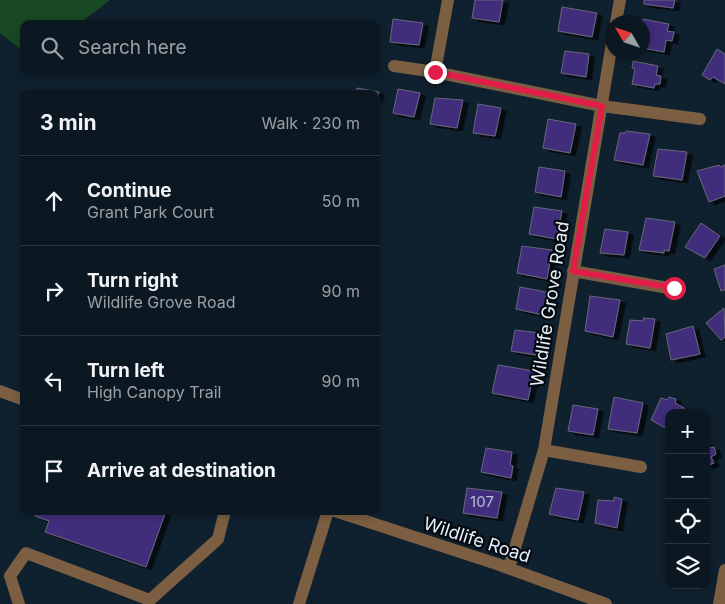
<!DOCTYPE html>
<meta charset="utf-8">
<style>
:root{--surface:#0b1822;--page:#19252f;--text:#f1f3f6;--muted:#9aa0a5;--line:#2b3740}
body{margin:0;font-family:Inter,sans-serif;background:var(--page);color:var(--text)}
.controls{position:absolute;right:15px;bottom:15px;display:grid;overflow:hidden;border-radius:10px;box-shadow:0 2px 8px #0003}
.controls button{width:45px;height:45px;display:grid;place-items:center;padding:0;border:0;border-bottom:1px solid var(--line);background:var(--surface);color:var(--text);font:25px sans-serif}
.compass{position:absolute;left:605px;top:15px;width:45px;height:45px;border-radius:50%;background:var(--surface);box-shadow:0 2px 8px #0003;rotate:309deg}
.stop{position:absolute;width:15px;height:15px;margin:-11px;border:4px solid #e11d48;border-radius:50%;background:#fff}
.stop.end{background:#e11d48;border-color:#fff;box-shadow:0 1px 5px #0008}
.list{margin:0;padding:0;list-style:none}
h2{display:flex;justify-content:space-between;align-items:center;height:65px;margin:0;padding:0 20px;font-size:21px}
h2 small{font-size:16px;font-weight:400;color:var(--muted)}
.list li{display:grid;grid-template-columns:32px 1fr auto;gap:15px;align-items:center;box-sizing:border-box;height:90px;padding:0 20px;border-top:1px solid var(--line)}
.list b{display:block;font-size:19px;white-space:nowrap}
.list p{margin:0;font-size:16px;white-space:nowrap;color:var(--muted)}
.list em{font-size:16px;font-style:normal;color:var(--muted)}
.icon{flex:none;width:28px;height:28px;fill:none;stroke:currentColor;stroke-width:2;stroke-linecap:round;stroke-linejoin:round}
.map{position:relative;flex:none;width:725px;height:604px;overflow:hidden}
.search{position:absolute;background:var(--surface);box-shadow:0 2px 8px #0003;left:20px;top:20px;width:360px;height:55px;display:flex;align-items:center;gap:12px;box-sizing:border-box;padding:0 18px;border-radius:10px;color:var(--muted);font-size:19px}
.panel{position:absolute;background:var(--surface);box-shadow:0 2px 8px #0003;left:20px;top:90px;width:360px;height:425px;border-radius:10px}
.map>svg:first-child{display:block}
.green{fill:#184922}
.building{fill:#412e7b;stroke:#69667c;filter:url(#shadow)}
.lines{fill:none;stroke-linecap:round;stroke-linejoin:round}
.minor{stroke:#7c5f42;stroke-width:12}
.route{stroke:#e11d48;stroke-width:6}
.labels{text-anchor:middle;stroke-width:4.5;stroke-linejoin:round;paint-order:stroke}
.number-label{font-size:15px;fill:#bbbfda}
.street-label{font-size:18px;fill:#e4eff9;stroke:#04090f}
</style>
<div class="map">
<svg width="725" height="604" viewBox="0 0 725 604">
<defs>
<filter id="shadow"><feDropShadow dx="5.5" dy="3" stdDeviation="0" flood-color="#0009"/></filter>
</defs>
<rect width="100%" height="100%" fill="#0f202e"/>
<!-- green -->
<polygon class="green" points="0,0 110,0 79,24 24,24 24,52 0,33"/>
<!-- building -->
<g class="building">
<polygon points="475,0 503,0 499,22 472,18"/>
<polygon points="644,0 675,0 673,8 644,4"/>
<polygon points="562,7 597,13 592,37 558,31"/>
<polygon points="393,19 423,23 419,45 390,42"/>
<polygon points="643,19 669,24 667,31 674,32 672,41 666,40 664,52 642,48"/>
<polygon points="717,49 725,54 725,84 713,77 710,80 702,75"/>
<polygon points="565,51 589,54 586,77 561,73"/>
<polygon points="633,61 658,66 656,75 661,76 660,84 655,84 654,88 632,84 635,69 632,68"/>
<polygon points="357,88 379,92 376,101 376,94 355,94"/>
<polygon points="398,89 420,93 414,117 393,113"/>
<polygon points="435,98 463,100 457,128 430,124"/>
<polygon points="478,104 501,108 495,136 473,133"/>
<polygon points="548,119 576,124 570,153 543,148"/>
<polygon points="626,131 650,134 643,165 614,160 620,133 625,133"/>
<polygon points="658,149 687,152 682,180 653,176"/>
<polygon points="719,165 720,167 725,165 725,196 709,202 697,171"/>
<polygon points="539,167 565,171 561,197 535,192"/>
<polygon points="534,207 562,211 556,239 529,234"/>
<polygon points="646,218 675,222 669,251 664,250 664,253 639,250"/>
<polygon points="701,223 720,236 705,258 685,247"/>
<polygon points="605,229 628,232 624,255 600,253"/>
<polygon points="522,246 552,250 547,279 517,273"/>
<polygon points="725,265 725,290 721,291 714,269"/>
<polygon points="520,287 546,292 543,315 516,309"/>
<polygon points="590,296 620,300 613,337 585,331"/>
<polygon points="724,308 725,337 721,340 706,323"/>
<polygon points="643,318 655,319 650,348 626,344 630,320 644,321"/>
<polygon points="693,326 700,354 671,360 666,334"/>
<polygon points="515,330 540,333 536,355 511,351"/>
<polygon points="498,365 534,371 528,400 492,393"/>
<polygon points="614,397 643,403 637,433 608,429"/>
<polygon points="669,397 676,399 675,403 684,408 682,413 669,413 669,430 651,420 661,398 667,400"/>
<polygon points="573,405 598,409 593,435 568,431"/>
<polygon points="706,441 709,448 714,447 716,454 711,457 714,463 706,466"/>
<polygon points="486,448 512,452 510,465 513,466 511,478 481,472"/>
<polygon points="467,488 502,492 497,518 463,513"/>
<polygon points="556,488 584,492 578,520 549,514"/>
<polygon points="614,497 622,499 617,528 595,523 598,500 614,501"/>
<polygon points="37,511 166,511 146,567 45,532 49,521 35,516"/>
</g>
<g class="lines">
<!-- minor -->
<g class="minor">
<polyline points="616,22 620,0"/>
<polyline points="394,66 435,72 602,106 700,119"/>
<polyline points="435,72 448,0"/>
<polyline points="573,271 674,289"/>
<polyline points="0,391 24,400"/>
<polyline points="544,450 641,467"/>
<polyline points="335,511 497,564 606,604"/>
<polyline points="509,568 544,450 612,43"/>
<polyline points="19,604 10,576 26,553 150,600 218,539 225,511"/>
<polyline points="299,604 328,511"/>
<polyline points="719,604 725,570"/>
</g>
</g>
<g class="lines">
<!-- route -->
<polyline class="route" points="435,72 602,106 573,271 674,288"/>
</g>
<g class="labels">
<!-- number labels -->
<g class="number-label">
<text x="482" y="507">107</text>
</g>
<!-- street labels -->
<g class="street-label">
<text transform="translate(550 304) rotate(-81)" y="6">Wildlife Grove Road</text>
<text transform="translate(477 540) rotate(18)" y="6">Wildlife Road</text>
</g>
</g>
</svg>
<div class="controls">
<button>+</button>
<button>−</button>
<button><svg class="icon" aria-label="locate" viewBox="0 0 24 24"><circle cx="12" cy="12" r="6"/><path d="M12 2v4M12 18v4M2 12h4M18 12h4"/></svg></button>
<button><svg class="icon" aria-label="layers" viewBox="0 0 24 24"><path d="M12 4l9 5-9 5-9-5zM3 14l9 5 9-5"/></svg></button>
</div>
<svg class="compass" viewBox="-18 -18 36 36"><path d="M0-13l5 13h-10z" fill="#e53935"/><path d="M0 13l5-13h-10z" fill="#9aa0a5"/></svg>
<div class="stop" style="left:674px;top:288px"></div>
<div class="stop end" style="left:435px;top:72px"></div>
<div class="search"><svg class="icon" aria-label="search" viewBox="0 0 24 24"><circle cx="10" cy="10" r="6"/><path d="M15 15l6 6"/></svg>Search here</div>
<section class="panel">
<h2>3 min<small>Walk · 230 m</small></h2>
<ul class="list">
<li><svg class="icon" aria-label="ahead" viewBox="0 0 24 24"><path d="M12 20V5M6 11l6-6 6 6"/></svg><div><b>Continue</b><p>Grant Park Court</p></div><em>50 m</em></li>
<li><svg class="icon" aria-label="right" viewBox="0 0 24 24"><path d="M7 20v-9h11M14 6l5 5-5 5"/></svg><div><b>Turn right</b><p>Wildlife Grove Road</p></div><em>90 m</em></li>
<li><svg class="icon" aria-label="left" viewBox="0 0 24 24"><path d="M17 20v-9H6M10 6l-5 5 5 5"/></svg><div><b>Turn left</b><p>High Canopy Trail</p></div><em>90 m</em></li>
<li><svg class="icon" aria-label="arrive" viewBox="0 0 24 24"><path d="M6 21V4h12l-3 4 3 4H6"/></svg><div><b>Arrive at destination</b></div></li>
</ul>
</section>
</div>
